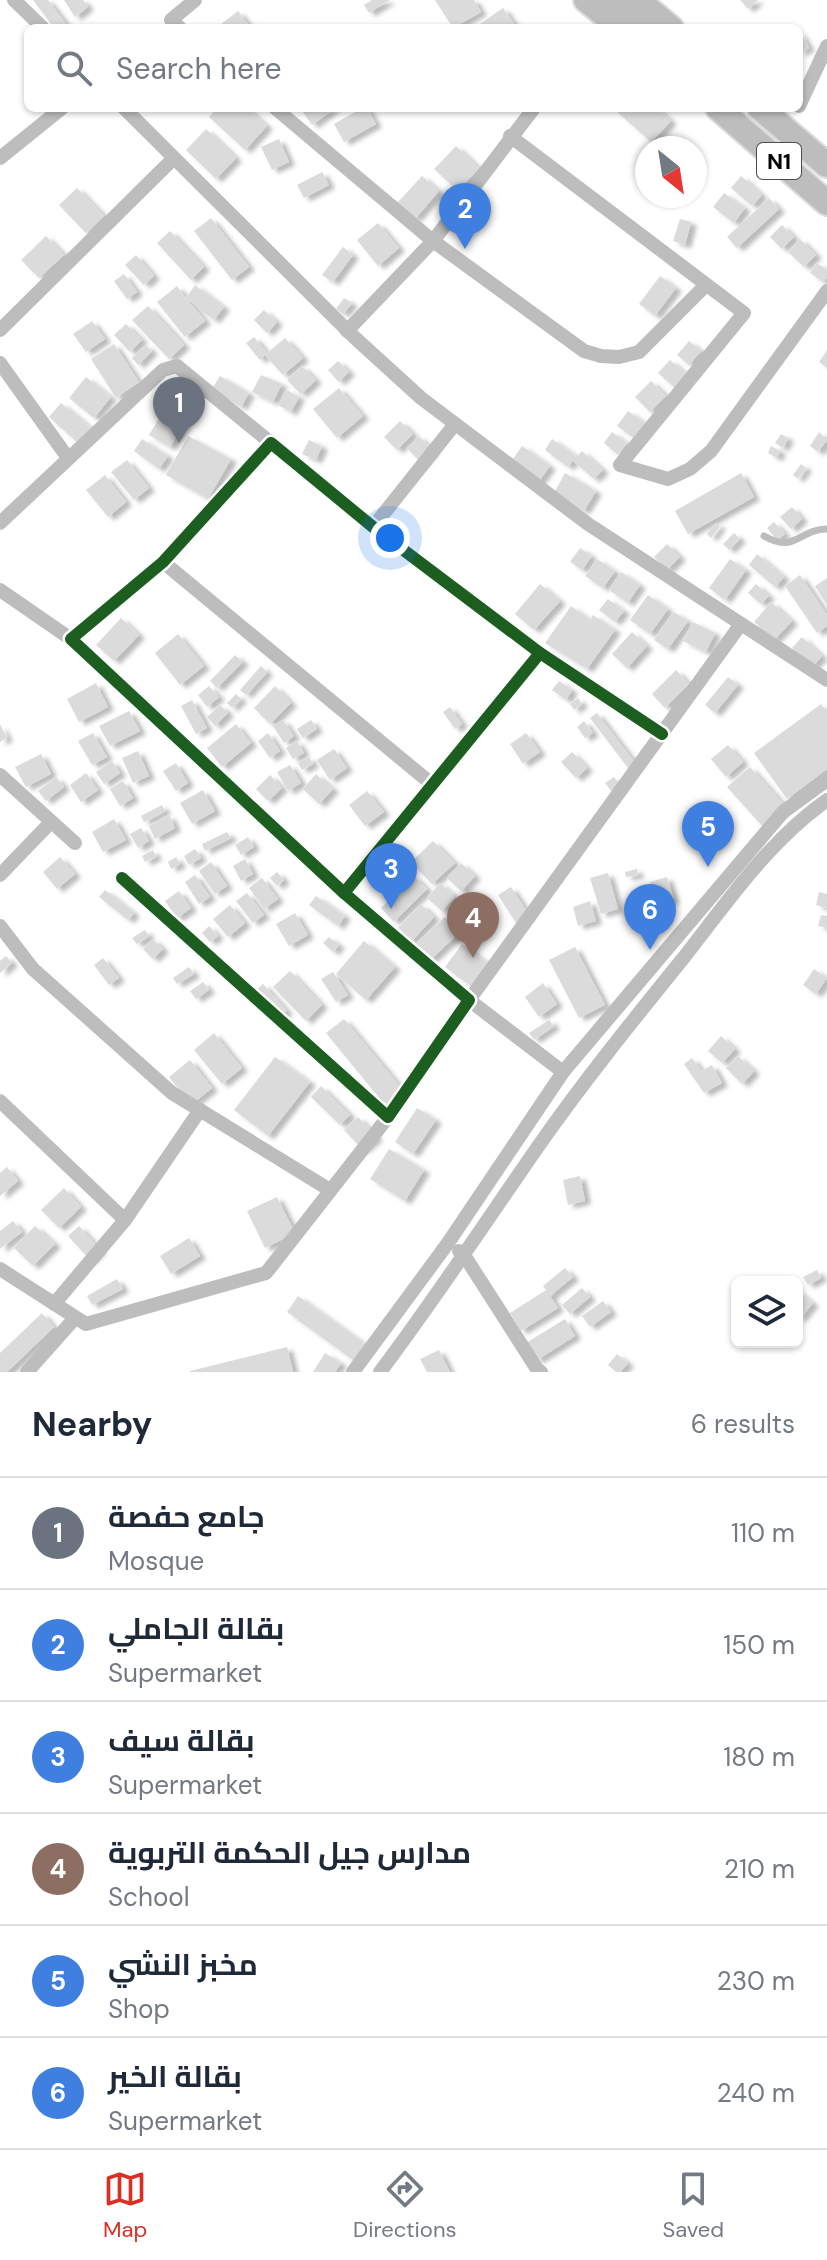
<!DOCTYPE html>
<meta charset="utf-8">
<style>
:root{--surface:#fff;--page:#f2f2f3;--text:#1f2937;--muted:#747a83;--line:#e0e1e3;--accent:#d93025}
body{margin:0;font-family:"DM Sans",Cairo,sans-serif;background:var(--page);color:var(--text)}
.controls{position:absolute;right:24px;bottom:24px;display:grid;overflow:hidden;border-radius:12px;box-shadow:0 2px 6px #0004}
.controls button{width:72px;height:72px;display:grid;place-items:center;padding:0;border:0;border-bottom:2px solid var(--line);background:var(--surface);color:var(--text);font:40px sans-serif}
.compass{position:absolute;left:635px;top:136px;width:72px;height:72px;border-radius:50%;background:var(--surface);box-shadow:0 2px 6px #0004;rotate:150deg}
.you{position:absolute;left:390px;top:538px;width:28px;height:28px;margin:-20px;border:6px solid #fff;border-radius:50%;background:#1a73e8;box-shadow:0 0 0 12px #1a73e833}
.badge{display:grid;place-items:center;width:52px;height:52px;border-radius:50%;background:var(--accent);color:#fff;font-size:26px;font-weight:700}
.pin{position:absolute;translate:-50% -66px;filter:drop-shadow(0 2px 4px #0008)}
.pin::after{content:'';position:absolute;top:42px;width:28px;height:24px;background:inherit;clip-path:polygon(0 0,100% 0,50% 100%)}
.list{margin:0;padding:0;list-style:none}
h2{display:flex;justify-content:space-between;align-items:center;height:104px;margin:0;padding:0 32px;font-size:34px}
h2 small{font-size:26px;font-weight:400;color:var(--muted)}
.list li{display:grid;grid-template-columns:52px 1fr auto;gap:24px;align-items:center;box-sizing:border-box;height:112px;padding:0 32px;border-top:2px solid var(--line)}
.list b{display:block;font-size:30px;white-space:nowrap}
.list p{margin:0;font-size:26px;white-space:nowrap;color:var(--muted)}
.list em{font-size:26px;font-style:normal;color:var(--muted)}
.icon{flex:none;width:44px;height:44px;fill:none;stroke:currentColor;stroke-width:2;stroke-linecap:round;stroke-linejoin:round}
.map{position:relative;flex:none;width:827px;height:1372px;overflow:hidden}
.search{position:absolute;background:var(--surface);box-shadow:0 2px 6px #0004;left:24px;right:24px;top:24px;height:88px;display:flex;align-items:center;gap:20px;box-sizing:border-box;padding:0 28px;border-radius:12px;color:var(--muted);font-size:30px}
.sheet{height:776px;background:var(--surface)}
nav{display:flex;justify-content:space-around;align-items:center;box-sizing:border-box;height:112px;border-top:2px solid var(--line);background:var(--surface);font-size:22px;color:var(--muted)}
nav a{display:grid;justify-items:center;gap:4px}
nav .on{color:var(--accent)}
.map>svg:first-child{display:block}
.building{fill:#dbdbdb;filter:url(#shadow)}
.lines{fill:none;stroke-linecap:round;stroke-linejoin:round}
.trunk-casing{stroke:#dbdbdb;stroke-width:28}
.service{stroke:#bdbdbd;stroke-width:7}
.minor{stroke:#bdbdbd;stroke-width:14}
.trunk{stroke:#bdbdbd;stroke-width:24}
.cycleway-casing{stroke:#fff;stroke-width:17}
.cycleway{stroke:#1b5e20;stroke-width:12}
.labels{text-anchor:middle;stroke-width:6;stroke-linejoin:round;paint-order:stroke}
.shield{fill:#fff;stroke:#4c4c4c;stroke-width:2}
.shield-label{font-size:22px;font-weight:bold;fill:#000}
</style>
<div class="map">
<svg width="827" height="1372" viewBox="0 0 827 1372">
<defs>
<filter id="shadow"><feDropShadow dx="6" dy="3.5" stdDeviation="2" flood-color="#0004"/></filter>
</defs>
<rect width="100%" height="100%" fill="#fff"/>
<!-- building -->
<g class="building">
<polygon points="33,0 48,0 69,28 54,28"/>
<polygon points="64,0 83,0 88,7 75,17"/>
<polygon points="372,0 390,0 369,13 364,5"/>
<polygon points="435,0 474,0 481,12 453,28"/>
<polygon points="740,0 758,0 748,9"/>
<polygon points="503,8 517,28 474,28"/>
<polygon points="238,11 251,28 216,28"/>
<polygon points="799,30 809,48 799,53"/>
<polygon points="217,108 247,108 267,126 245,150 209,117"/>
<polygon points="300,108 335,108 312,125"/>
<polygon points="362,108 367,108 376,124 344,142 334,124"/>
<polygon points="613,108 657,108 671,121 651,142"/>
<polygon points="206,129 236,158 216,179 186,150"/>
<polygon points="279,139 289,162 272,170 261,147"/>
<polygon points="456,146 479,168 458,191 434,169"/>
<polygon points="322,172 329,185 304,198 297,185"/>
<polygon points="422,176 439,191 415,219 397,203"/>
<polygon points="741,176 762,195 752,206 731,188"/>
<polygon points="77,188 104,216 86,233 59,205"/>
<polygon points="724,193 745,208 734,223 713,207"/>
<polygon points="769,198 779,209 737,248 727,237"/>
<polygon points="211,218 249,267 232,280 194,231"/>
<polygon points="680,219 691,222 685,245 673,241"/>
<polygon points="378,223 399,248 378,266 357,240"/>
<polygon points="782,225 794,237 782,249 770,237"/>
<polygon points="170,231 204,267 191,280 157,243"/>
<polygon points="46,236 64,255 39,278 21,260"/>
<polygon points="800,239 816,255 804,267 788,252"/>
<polygon points="343,247 353,255 333,282 322,275"/>
<polygon points="136,255 154,276 144,285 125,265"/>
<polygon points="817,263 827,270 827,277 823,282 810,273"/>
<polygon points="124,274 137,292 127,299 114,281"/>
<polygon points="660,276 676,288 655,316 639,304"/>
<polygon points="195,285 224,307 214,320 188,300 205,321 185,337 157,302 177,286 186,298"/>
<polygon points="344,298 352,303 343,314 336,309"/>
<polygon points="148,306 184,345 169,359 132,320"/>
<polygon points="264,310 277,322 267,333 254,320"/>
<polygon points="92,321 105,339 86,352 73,334"/>
<polygon points="126,324 142,340 130,352 114,335"/>
<polygon points="254,337 267,353 285,338 303,358 283,375 265,355 267,353 260,360 246,343"/>
<polygon points="689,341 701,351 689,365 677,355"/>
<polygon points="114,344 139,382 116,398 91,359"/>
<polygon points="146,345 152,351 138,365 132,358"/>
<polygon points="827,350 827,368 819,362"/>
<polygon points="670,360 689,376 677,390 658,373"/>
<polygon points="338,361 349,372 339,382 328,370"/>
<polygon points="302,366 316,380 301,394 287,380"/>
<polygon points="261,375 282,384 273,402 252,392"/>
<polygon points="220,376 249,393 241,407 212,389"/>
<polygon points="86,377 111,397 94,418 69,398"/>
<polygon points="651,381 666,396 650,412 635,397"/>
<polygon points="339,388 363,416 337,438 313,409"/>
<polygon points="287,390 299,397 291,412 278,405"/>
<polygon points="61,403 92,429 79,444 49,417"/>
<polygon points="167,405 188,417 170,447 149,435"/>
<polygon points="628,411 645,423 634,438 617,426"/>
<polygon points="400,421 413,434 397,450 384,437"/>
<polygon points="612,432 627,443 618,455 604,443"/>
<polygon points="819,432 827,440 818,452 810,446"/>
<polygon points="781,434 788,438 783,448 775,443"/>
<polygon points="188,436 231,459 208,499 166,475"/>
<polygon points="419,436 433,451 421,463 407,448"/>
<polygon points="142,439 168,456 159,469 134,451"/>
<polygon points="552,439 576,456 568,467 545,450"/>
<polygon points="309,440 322,446 316,460 302,454"/>
<polygon points="522,446 550,466 537,484 509,465"/>
<polygon points="771,446 780,451 777,458 768,453"/>
<polygon points="582,451 603,470 594,479 573,461"/>
<polygon points="127,460 149,488 134,500 111,472"/>
<polygon points="801,464 806,468 798,479 793,475"/>
<polygon points="565,473 596,491 584,511 554,493"/>
<polygon points="741,473 754,497 688,534 675,511"/>
<polygon points="105,475 126,502 108,517 86,490"/>
<polygon points="792,507 802,519 791,529 780,517"/>
<polygon points="774,522 785,534 777,540 767,528"/>
<polygon points="716,523 720,526 711,538 707,534"/>
<polygon points="734,533 740,539 729,550 723,544"/>
<polygon points="667,544 680,557 667,570 654,557"/>
<polygon points="580,548 592,556 582,570 570,562"/>
<polygon points="757,554 784,577 775,587 749,565"/>
<polygon points="597,559 615,571 603,588 585,576"/>
<polygon points="730,559 746,570 725,600 709,588"/>
<polygon points="621,572 640,585 628,603 609,590"/>
<polygon points="800,575 827,615 827,626 817,633 785,586"/>
<polygon points="827,578 827,605 815,586"/>
<polygon points="540,584 560,601 534,630 515,614"/>
<polygon points="756,584 769,596 761,604 748,593"/>
<polygon points="648,595 668,609 650,634 630,620"/>
<polygon points="608,599 624,611 615,622 599,610"/>
<polygon points="771,602 792,621 774,640 754,622"/>
<polygon points="571,606 590,620 593,615 615,630 587,669 545,643"/>
<polygon points="674,612 688,621 668,649 654,640"/>
<polygon points="121,618 139,635 114,661 96,645"/>
<polygon points="693,622 715,633 706,652 683,641"/>
<polygon points="632,632 647,646 627,668 612,654"/>
<polygon points="178,634 204,666 180,685 155,653"/>
<polygon points="802,637 822,656 812,667 792,648"/>
<polygon points="235,655 243,662 217,688 210,681"/>
<polygon points="261,666 267,672 246,695 240,690"/>
<polygon points="676,670 689,684 665,708 652,694"/>
<polygon points="728,677 738,685 715,713 705,705"/>
<polygon points="559,681 572,690 566,700 552,690"/>
<polygon points="96,683 108,707 79,722 67,699"/>
<polygon points="209,686 219,697 207,707 198,695"/>
<polygon points="275,686 291,703 270,724 254,708"/>
<polygon points="236,694 241,699 232,708 227,703"/>
<polygon points="578,698 582,704 574,710 570,704"/>
<polygon points="192,700 207,728 196,734 181,706"/>
<polygon points="821,704 827,712 827,769 787,799 754,753"/>
<polygon points="220,705 228,713 215,726 207,717"/>
<polygon points="450,707 462,724 455,729 443,712"/>
<polygon points="129,711 140,731 110,746 99,726"/>
<polygon points="597,713 635,763 628,768 590,718"/>
<polygon points="283,720 294,736 284,743 273,726"/>
<polygon points="311,720 317,729 303,738 297,729"/>
<polygon points="584,721 593,733 585,738 577,727"/>
<polygon points="0,724 7,738 0,742"/>
<polygon points="236,724 251,743 222,767 207,748"/>
<polygon points="93,733 107,757 92,765 78,741"/>
<polygon points="268,733 280,751 270,758 258,741"/>
<polygon points="526,733 540,752 523,764 510,744"/>
<polygon points="297,741 304,753 293,759 286,748"/>
<polygon points="728,745 743,762 726,777 711,759"/>
<polygon points="334,749 347,768 330,780 317,760"/>
<polygon points="138,751 149,776 133,783 122,758"/>
<polygon points="572,752 587,768 576,778 561,762"/>
<polygon points="41,754 51,774 26,787 15,767"/>
<polygon points="309,757 313,764 302,770 298,763"/>
<polygon points="112,761 120,773 104,784 96,772"/>
<polygon points="176,763 188,783 176,791 163,771"/>
<polygon points="290,765 301,783 288,791 277,772"/>
<polygon points="750,767 786,807 763,827 727,787"/>
<polygon points="86,773 98,790 81,802 70,785"/>
<polygon points="316,774 333,789 319,804 303,789"/>
<polygon points="270,775 282,788 268,801 256,789"/>
<polygon points="56,777 64,787 46,801 38,791"/>
<polygon points="614,777 621,787 613,793 605,783"/>
<polygon points="123,781 133,798 120,806 110,789"/>
<polygon points="203,790 215,811 192,824 180,803"/>
<polygon points="367,791 384,812 365,826 349,805"/>
<polygon points="162,805 165,811 144,822 141,816"/>
<polygon points="169,815 175,828 155,839 149,826"/>
<polygon points="114,819 126,840 103,852 92,832"/>
<polygon points="141,828 149,841 138,848 130,834"/>
<polygon points="227,832 231,838 205,851 202,844"/>
<polygon points="248,837 254,847 241,855 235,845"/>
<polygon points="433,841 455,863 432,884 411,862"/>
<polygon points="195,849 201,858 189,865 184,856"/>
<polygon points="153,850 156,857 145,862 142,856"/>
<polygon points="60,857 75,874 57,889 43,872"/>
<polygon points="176,857 180,864 171,869 168,862"/>
<polygon points="245,859 253,874 241,881 233,866"/>
<polygon points="211,862 227,886 215,894 199,871"/>
<polygon points="461,863 475,876 461,891 447,878"/>
<polygon points="637,869 638,875 626,877 625,872"/>
<polygon points="277,872 284,880 277,886 270,878"/>
<polygon points="608,873 618,909 601,914 590,878"/>
<polygon points="195,875 210,897 199,904 185,882"/>
<polygon points="414,876 427,889 394,922 381,908"/>
<polygon points="667,877 674,900 656,905 650,882"/>
<polygon points="262,878 278,899 264,909 249,888"/>
<polygon points="440,883 455,896 442,911 427,898"/>
<polygon points="511,887 529,915 516,923 498,895"/>
<polygon points="105,890 134,913 128,920 99,897"/>
<polygon points="179,891 191,908 177,918 165,901"/>
<polygon points="819,892 827,894 827,908 816,905"/>
<polygon points="247,893 264,915 253,923 236,901"/>
<polygon points="316,896 345,916 338,926 309,905"/>
<polygon points="590,901 596,921 578,926 573,907"/>
<polygon points="421,904 434,917 411,942 397,929"/>
<polygon points="230,905 245,923 228,937 213,919"/>
<polygon points="295,913 308,935 289,946 276,924"/>
<polygon points="821,915 827,916 827,928 818,926"/>
<polygon points="445,917 459,933 430,960 415,944"/>
<polygon points="209,926 218,936 210,942 202,933"/>
<polygon points="145,930 149,936 137,944 132,938"/>
<polygon points="329,937 339,945 333,952 323,943"/>
<polygon points="153,939 163,949 153,959 143,949"/>
<polygon points="364,941 395,967 366,1000 336,974"/>
<polygon points="462,944 489,964 472,987 445,967"/>
<polygon points="575,947 605,1005 579,1018 549,960"/>
<polygon points="6,956 12,963 0,973 0,961"/>
<polygon points="103,958 119,978 109,985 94,965"/>
<polygon points="189,967 194,974 177,984 173,978"/>
<polygon points="814,969 827,978 816,994 803,985"/>
<polygon points="290,971 322,1005 306,1021 273,987"/>
<polygon points="333,972 348,995 336,1002 321,979"/>
<polygon points="203,982 209,990 196,999 190,991"/>
<polygon points="543,983 557,1004 539,1017 525,997"/>
<polygon points="263,984 287,1011 278,1019 254,992"/>
<polygon points="344,1019 403,1090 385,1105 326,1033"/>
<polygon points="549,1020 554,1026 534,1040 529,1033"/>
<polygon points="214,1033 242,1068 222,1084 194,1050"/>
<polygon points="721,1036 735,1049 722,1063 708,1051"/>
<polygon points="738,1056 754,1071 742,1084 726,1068"/>
<polygon points="275,1057 310,1082 268,1136 234,1110"/>
<polygon points="692,1058 701,1070 694,1075 712,1065 722,1083 704,1093 684,1064"/>
<polygon points="190,1060 212,1088 191,1105 169,1077"/>
<polygon points="321,1086 350,1115 340,1125 311,1097"/>
<polygon points="417,1108 436,1120 413,1154 395,1142"/>
<polygon points="358,1117 377,1137 363,1150 344,1130"/>
<polygon points="389,1149 424,1170 405,1201 370,1179"/>
<polygon points="7,1167 18,1181 0,1196 0,1173"/>
<polygon points="580,1176 585,1201 568,1205 563,1180"/>
<polygon points="64,1188 81,1207 59,1228 41,1210"/>
<polygon points="277,1197 295,1233 265,1248 247,1211"/>
<polygon points="13,1221 22,1232 0,1249 0,1231"/>
<polygon points="35,1226 55,1244 33,1266 14,1248"/>
<polygon points="79,1226 100,1250 90,1260 68,1236"/>
<polygon points="189,1238 200,1256 171,1274 160,1256"/>
<polygon points="565,1268 573,1277 550,1296 558,1308 521,1331 510,1313 546,1290 543,1286"/>
<polygon points="817,1270 821,1278 808,1285 803,1277"/>
<polygon points="117,1279 123,1289 92,1305 87,1296"/>
<polygon points="582,1288 590,1297 570,1314 562,1305"/>
<polygon points="797,1290 813,1303 800,1319 797,1316"/>
<polygon points="298,1296 365,1344 353,1360 287,1312"/>
<polygon points="603,1301 611,1312 590,1327 582,1316"/>
<polygon points="42,1313 54,1327 7,1372 0,1372 0,1353"/>
<polygon points="565,1319 575,1336 537,1360 526,1343"/>
<polygon points="287,1347 293,1372 190,1372 190,1371"/>
<polygon points="439,1350 450,1372 427,1372 420,1359"/>
<polygon points="325,1353 341,1363 335,1372 313,1372"/>
<polygon points="617,1354 628,1363 620,1372 616,1372 608,1365"/>
</g>
<g class="lines">
<!-- trunk casing -->
<g class="trunk-casing">
<g id="trunk">
<polyline points="586,0 621,28"/>
<polyline points="611,0 647,28"/>
<polyline points="639,1 671,28"/>
<polyline points="718,108 827,203"/>
<polyline points="760,108 827,165"/>
</g>
</g>
<!-- service -->
<path class="service" d="M764,536C795,554 799,529 827,529"/>
<!-- minor -->
<g class="minor">
<polyline points="14,0 43,28"/>
<polyline points="180,28 171,20 195,0"/>
<polyline points="799,106 827,46"/>
<polyline points="124,108 354,337 421,398 588,524 827,680"/>
<polyline points="275,108 433,241 584,351 601,356 619,357 639,352 706,285"/>
<polyline points="510,136 744,313 620,465 668,479 690,469 711,451 827,291"/>
<polyline points="0,158 62,108"/>
<polyline points="0,330 173,159"/>
<polyline points="347,331 433,241 534,108"/>
<polyline points="0,363 68,458"/>
<polyline points="0,523 163,370 177,366 271,443"/>
<polyline points="373,527 455,424"/>
<polyline points="163,562 433,785"/>
<polyline points="0,590 71,639"/>
<polyline points="0,775 75,843"/>
<polyline points="0,875 51,822"/>
<polyline points="122,878 388,1117 469,1000 344,893 540,653 662,734"/>
<polyline points="344,893 71,639 163,562 271,443 373,527 540,653"/>
<polyline points="0,926 33,969 172,1093 330,1190"/>
<polyline points="563,1072 469,1000 741,624"/>
<polyline points="0,1101 125,1220 200,1110"/>
<polyline points="459,1251 464,1255 537,1369 541,1372"/>
<polyline points="0,1269 86,1324 266,1273 388,1117"/>
<polyline points="54,1304 125,1220"/>
<polyline points="27,1372 75,1318"/>
<polyline points="353,1372 448,1243 563,1072 783,812 827,780"/>
<path d="M380,1372C435,1299 485,1223 537,1148C583,1082 634,1019 685,956C728,901 769,841 827,800"/>
</g>
<!-- trunk -->
<use href="#trunk" class="trunk"/>
<!-- cycleway casing -->
<g class="cycleway-casing">
<g id="cycleway">
<polyline points="122,878 388,1117 469,1000 344,893 540,653 662,734"/>
<polyline points="344,893 71,639 163,562 271,443 373,527 540,653"/>
</g>
</g>
<!-- cycleway -->
<use href="#cycleway" class="cycleway"/>
</g>
<g class="labels">
<!-- shield labels -->
<rect class="shield" x="757" y="143" width="44" height="36" rx="6"/>
<g class="shield-label">
<text x="779" y="169">N1</text>
</g>
</g>
</svg>
<div class="controls">
<button><svg class="icon" aria-label="layers" viewBox="0 0 24 24"><path d="M12 4l9 5-9 5-9-5zM3 14l9 5 9-5"/></svg></button>
</div>
<svg class="compass" viewBox="-18 -18 36 36"><path d="M0-13l5 13h-10z" fill="#e53935"/><path d="M0 13l5-13h-10z" fill="#747a83"/></svg>
<div class="you"></div>
<div class="pin badge" style="left:179px;top:443px;background:#6b7280">1</div>
<div class="pin badge" style="left:465px;top:249px;background:#3f7fe0">2</div>
<div class="pin badge" style="left:391px;top:909px;background:#3f7fe0">3</div>
<div class="pin badge" style="left:473px;top:958px;background:#8d6e63">4</div>
<div class="pin badge" style="left:708px;top:867px;background:#3f7fe0">5</div>
<div class="pin badge" style="left:650px;top:950px;background:#3f7fe0">6</div>
<div class="search"><svg class="icon" aria-label="search" viewBox="0 0 24 24"><circle cx="10" cy="10" r="6"/><path d="M15 15l6 6"/></svg>Search here</div>
</div>
<section class="sheet">
<h2>Nearby<small>6 results</small></h2>
<ul class="list">
<li><span class="badge" style="background:#6b7280">1</span><div><b>جامع حفصة</b><p>Mosque</p></div><em>110 m</em></li>
<li><span class="badge" style="background:#3f7fe0">2</span><div><b>بقالة الجاملي</b><p>Supermarket</p></div><em>150 m</em></li>
<li><span class="badge" style="background:#3f7fe0">3</span><div><b>بقالة سيف</b><p>Supermarket</p></div><em>180 m</em></li>
<li><span class="badge" style="background:#8d6e63">4</span><div><b>مدارس جيل الحكمة التربوية</b><p>School</p></div><em>210 m</em></li>
<li><span class="badge" style="background:#3f7fe0">5</span><div><b>مخبز النشي</b><p>Shop</p></div><em>230 m</em></li>
<li><span class="badge" style="background:#3f7fe0">6</span><div><b>بقالة الخير</b><p>Supermarket</p></div><em>240 m</em></li>
</ul>
</section>
<nav>
<a class="on"><svg class="icon" aria-label="map" viewBox="0 0 24 24"><path d="M3 6l6-2 6 2 6-2v14l-6 2-6-2-6 2zM9 4v14M15 6v14"/></svg>Map</a>
<a><svg class="icon" aria-label="directions" viewBox="0 0 24 24"><path d="M12 3l9 9-9 9-9-9zM9 14v-3h6M13 9l2 2-2 2"/></svg>Directions</a>
<a><svg class="icon" aria-label="saved" viewBox="0 0 24 24"><path d="M7 4h10v16l-5-4-5 4z"/></svg>Saved</a>
</nav>
